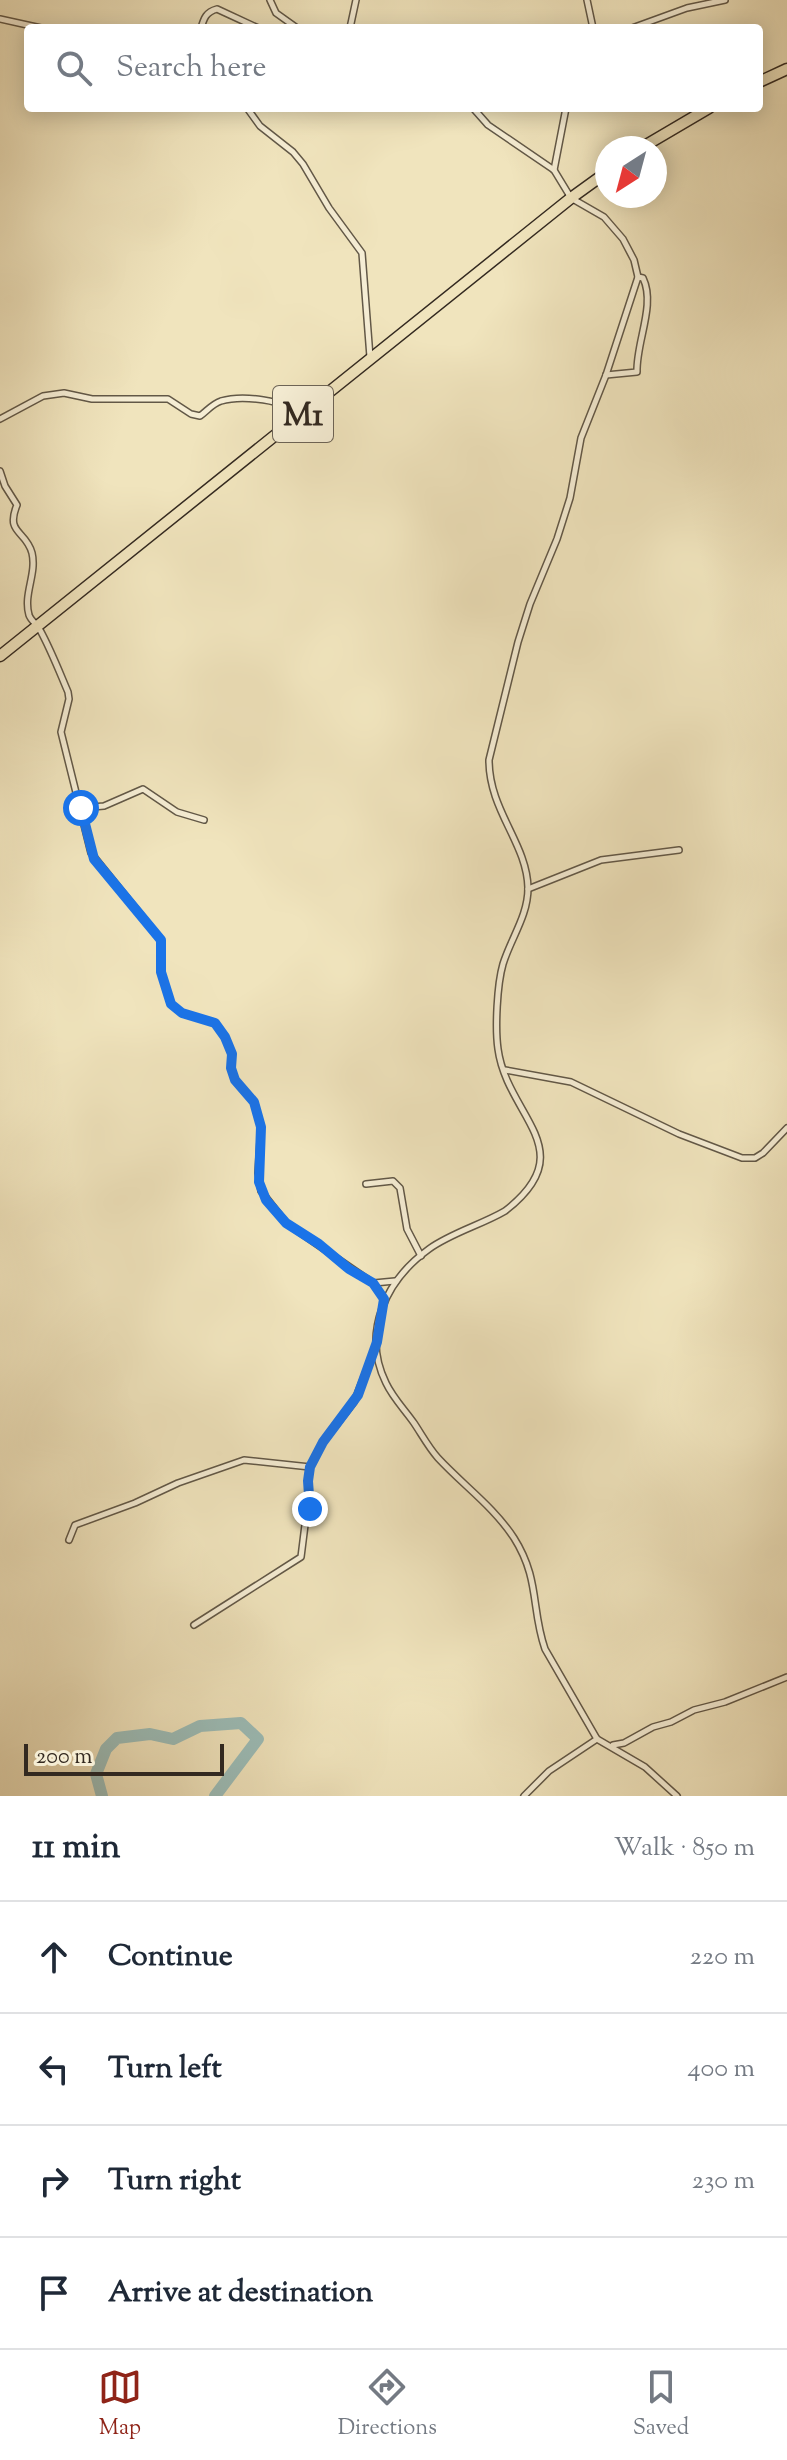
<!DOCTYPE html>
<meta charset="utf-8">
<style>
:root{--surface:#fff;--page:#f2f2f3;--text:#1f2937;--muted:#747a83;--line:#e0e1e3;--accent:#8f2418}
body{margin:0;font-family:"Sorts Mill Goudy",serif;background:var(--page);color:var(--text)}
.compass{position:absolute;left:595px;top:136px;width:72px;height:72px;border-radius:50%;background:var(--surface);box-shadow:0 4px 20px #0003;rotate:216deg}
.scale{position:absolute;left:24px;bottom:20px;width:200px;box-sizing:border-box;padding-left:8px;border:4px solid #332920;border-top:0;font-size:22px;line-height:28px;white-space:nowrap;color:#332920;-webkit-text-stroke:6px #f5edd4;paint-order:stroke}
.stop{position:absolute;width:24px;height:24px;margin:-18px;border:6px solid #1a73e8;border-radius:50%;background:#fff}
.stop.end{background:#1a73e8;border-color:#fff;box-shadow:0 2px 8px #0008}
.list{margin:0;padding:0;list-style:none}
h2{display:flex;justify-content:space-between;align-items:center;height:104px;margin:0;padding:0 32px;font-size:34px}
h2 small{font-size:26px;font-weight:400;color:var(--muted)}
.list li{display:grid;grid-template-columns:52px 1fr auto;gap:24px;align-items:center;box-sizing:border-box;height:112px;padding:0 32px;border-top:2px solid var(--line)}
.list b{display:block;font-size:30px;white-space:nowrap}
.list em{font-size:26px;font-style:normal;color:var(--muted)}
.icon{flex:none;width:44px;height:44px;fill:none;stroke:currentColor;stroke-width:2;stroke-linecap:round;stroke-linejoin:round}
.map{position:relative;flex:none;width:787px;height:1796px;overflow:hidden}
.search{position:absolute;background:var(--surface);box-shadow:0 4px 20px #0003;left:24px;right:24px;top:24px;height:88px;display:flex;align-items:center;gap:20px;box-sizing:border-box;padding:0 28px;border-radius:8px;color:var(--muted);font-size:30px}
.sheet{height:552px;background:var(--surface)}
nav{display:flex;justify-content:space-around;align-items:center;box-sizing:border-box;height:112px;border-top:2px solid var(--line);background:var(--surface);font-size:22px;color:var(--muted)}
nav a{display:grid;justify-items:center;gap:4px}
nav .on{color:var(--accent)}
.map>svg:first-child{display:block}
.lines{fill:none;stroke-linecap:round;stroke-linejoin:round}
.river{stroke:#9cbdb8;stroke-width:12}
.street-casing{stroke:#625847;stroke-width:8}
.highway-casing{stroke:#332920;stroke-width:13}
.street{stroke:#f5edd4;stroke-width:5}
.highway{stroke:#f0e4bd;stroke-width:10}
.route{stroke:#1a73e8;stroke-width:10}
.labels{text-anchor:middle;stroke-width:6;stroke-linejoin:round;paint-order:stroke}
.shield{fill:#f5edd4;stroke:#6d6456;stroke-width:2}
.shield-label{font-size:32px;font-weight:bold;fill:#332920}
</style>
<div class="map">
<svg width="787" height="1796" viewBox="0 0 787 1796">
<rect width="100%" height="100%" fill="#f0e4bd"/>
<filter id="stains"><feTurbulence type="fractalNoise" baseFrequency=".0025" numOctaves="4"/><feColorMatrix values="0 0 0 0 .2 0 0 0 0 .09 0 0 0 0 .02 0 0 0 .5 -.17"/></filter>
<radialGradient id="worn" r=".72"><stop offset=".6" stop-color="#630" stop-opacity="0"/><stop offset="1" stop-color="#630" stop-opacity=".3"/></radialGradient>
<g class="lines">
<!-- river -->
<polyline class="river" points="102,1796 96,1774 106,1749 117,1738 150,1734 173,1739 200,1726 241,1723 258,1739 215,1796"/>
<!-- street casing -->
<g class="street-casing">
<g id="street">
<polyline points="270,0 276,13 297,28"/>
<polyline points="587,0 593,28"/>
<polyline points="0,19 41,28"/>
<path d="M201,28C204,18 206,12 217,9L258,28"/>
<polyline points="350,28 356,0"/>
<polyline points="632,28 687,8 725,0"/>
<polyline points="247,108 260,126 293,152 303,164 329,208 362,253 370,357"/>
<path d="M473,108L488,125L554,170L571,198L604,217L623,239L634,260L638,277L606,375L581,438L570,498L557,539L530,604L518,642L489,760C489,811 527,843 528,888C528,916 511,938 503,964C497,985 495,1028 498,1049C507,1117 584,1150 505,1211C481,1225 451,1233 429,1249C386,1280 361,1332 386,1383C393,1398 405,1410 414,1423C422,1435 429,1448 438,1458C464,1486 493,1506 514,1538C540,1579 531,1609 545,1649L597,1739L645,1767L677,1796"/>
<polyline points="554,170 566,108"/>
<path d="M606,375L637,372C636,342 656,305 643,278L638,277"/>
<path d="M0,419L43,396L64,393L92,399H168L191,414L200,416C207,411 212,404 221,401C241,395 287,399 300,416"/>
<path d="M0,471L5,486L17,505C5,534 26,530 32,553C37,574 23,594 29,615C31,621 37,624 40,630C51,650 59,671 68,692L69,699L61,732L91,853L161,940V972L171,1004L182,1013L215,1023L225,1037L232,1054L231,1068L235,1080L254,1102L261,1127L258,1173L261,1191L286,1223L373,1283L384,1299"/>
<polyline points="81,808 104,806 143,789 177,812 204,820"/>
<polyline points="528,889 601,860 679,850"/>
<polyline points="505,1070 571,1082 679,1134 742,1158 755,1158 763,1153 787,1128"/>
<polyline points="366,1184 393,1181 400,1188 407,1229 421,1256"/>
<polyline points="374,1283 395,1281"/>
<polyline points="69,1540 75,1525 135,1503 178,1483 244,1460 310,1467"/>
<polyline points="194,1625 301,1557 305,1525 310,1509 308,1481 310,1467 323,1442 354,1402 376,1347"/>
<polyline points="613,1745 624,1743 653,1727 671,1722 694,1710 725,1702 787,1677"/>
<polyline points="524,1796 549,1771 597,1739"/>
</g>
</g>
<!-- highway casing -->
<g class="highway-casing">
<g id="highway">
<polyline points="759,82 787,69"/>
<polyline points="641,148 709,108"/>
<polyline points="0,656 571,198 607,172"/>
</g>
</g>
<!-- street -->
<use href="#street" class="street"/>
<!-- highway -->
<use href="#highway" class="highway"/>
</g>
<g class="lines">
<!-- route -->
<polyline class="route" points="81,808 94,859 161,940 161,972 171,1004 182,1013 215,1023 225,1037 232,1054 231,1068 235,1080 254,1102 261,1127 259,1182 266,1200 286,1223 319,1244 349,1269 373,1283 384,1299 377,1342 358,1395 323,1442 310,1467 308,1481 310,1509"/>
</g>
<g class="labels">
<!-- shield labels -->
<rect class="shield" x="273" y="386" width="60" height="56" rx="6"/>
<g class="shield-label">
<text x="303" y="425">M1</text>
</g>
</g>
<rect width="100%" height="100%" filter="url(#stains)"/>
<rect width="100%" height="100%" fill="url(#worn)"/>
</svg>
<svg class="compass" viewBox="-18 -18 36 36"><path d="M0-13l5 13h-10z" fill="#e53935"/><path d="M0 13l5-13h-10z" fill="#747a83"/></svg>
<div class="scale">200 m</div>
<div class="stop" style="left:81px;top:808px"></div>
<div class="stop end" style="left:310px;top:1509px"></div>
<div class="search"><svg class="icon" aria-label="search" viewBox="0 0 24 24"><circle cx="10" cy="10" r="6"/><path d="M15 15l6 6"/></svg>Search here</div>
</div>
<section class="sheet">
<h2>11 min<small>Walk · 850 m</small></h2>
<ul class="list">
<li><svg class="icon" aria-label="ahead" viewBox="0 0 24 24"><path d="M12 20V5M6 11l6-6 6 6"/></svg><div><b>Continue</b></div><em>220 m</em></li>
<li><svg class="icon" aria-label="left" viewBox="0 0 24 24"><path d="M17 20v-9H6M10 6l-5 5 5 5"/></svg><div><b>Turn left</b></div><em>400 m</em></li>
<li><svg class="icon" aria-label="right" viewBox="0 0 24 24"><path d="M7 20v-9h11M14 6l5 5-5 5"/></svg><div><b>Turn right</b></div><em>230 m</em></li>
<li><svg class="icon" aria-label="arrive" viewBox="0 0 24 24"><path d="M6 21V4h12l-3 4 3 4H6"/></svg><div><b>Arrive at destination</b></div></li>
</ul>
</section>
<nav>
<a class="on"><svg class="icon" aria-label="map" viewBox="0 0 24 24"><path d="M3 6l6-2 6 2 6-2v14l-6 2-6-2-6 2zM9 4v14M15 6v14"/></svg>Map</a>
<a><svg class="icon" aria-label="directions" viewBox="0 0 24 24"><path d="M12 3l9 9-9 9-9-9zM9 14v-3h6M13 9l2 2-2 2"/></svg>Directions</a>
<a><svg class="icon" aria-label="saved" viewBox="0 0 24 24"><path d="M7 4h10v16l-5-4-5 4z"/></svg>Saved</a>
</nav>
